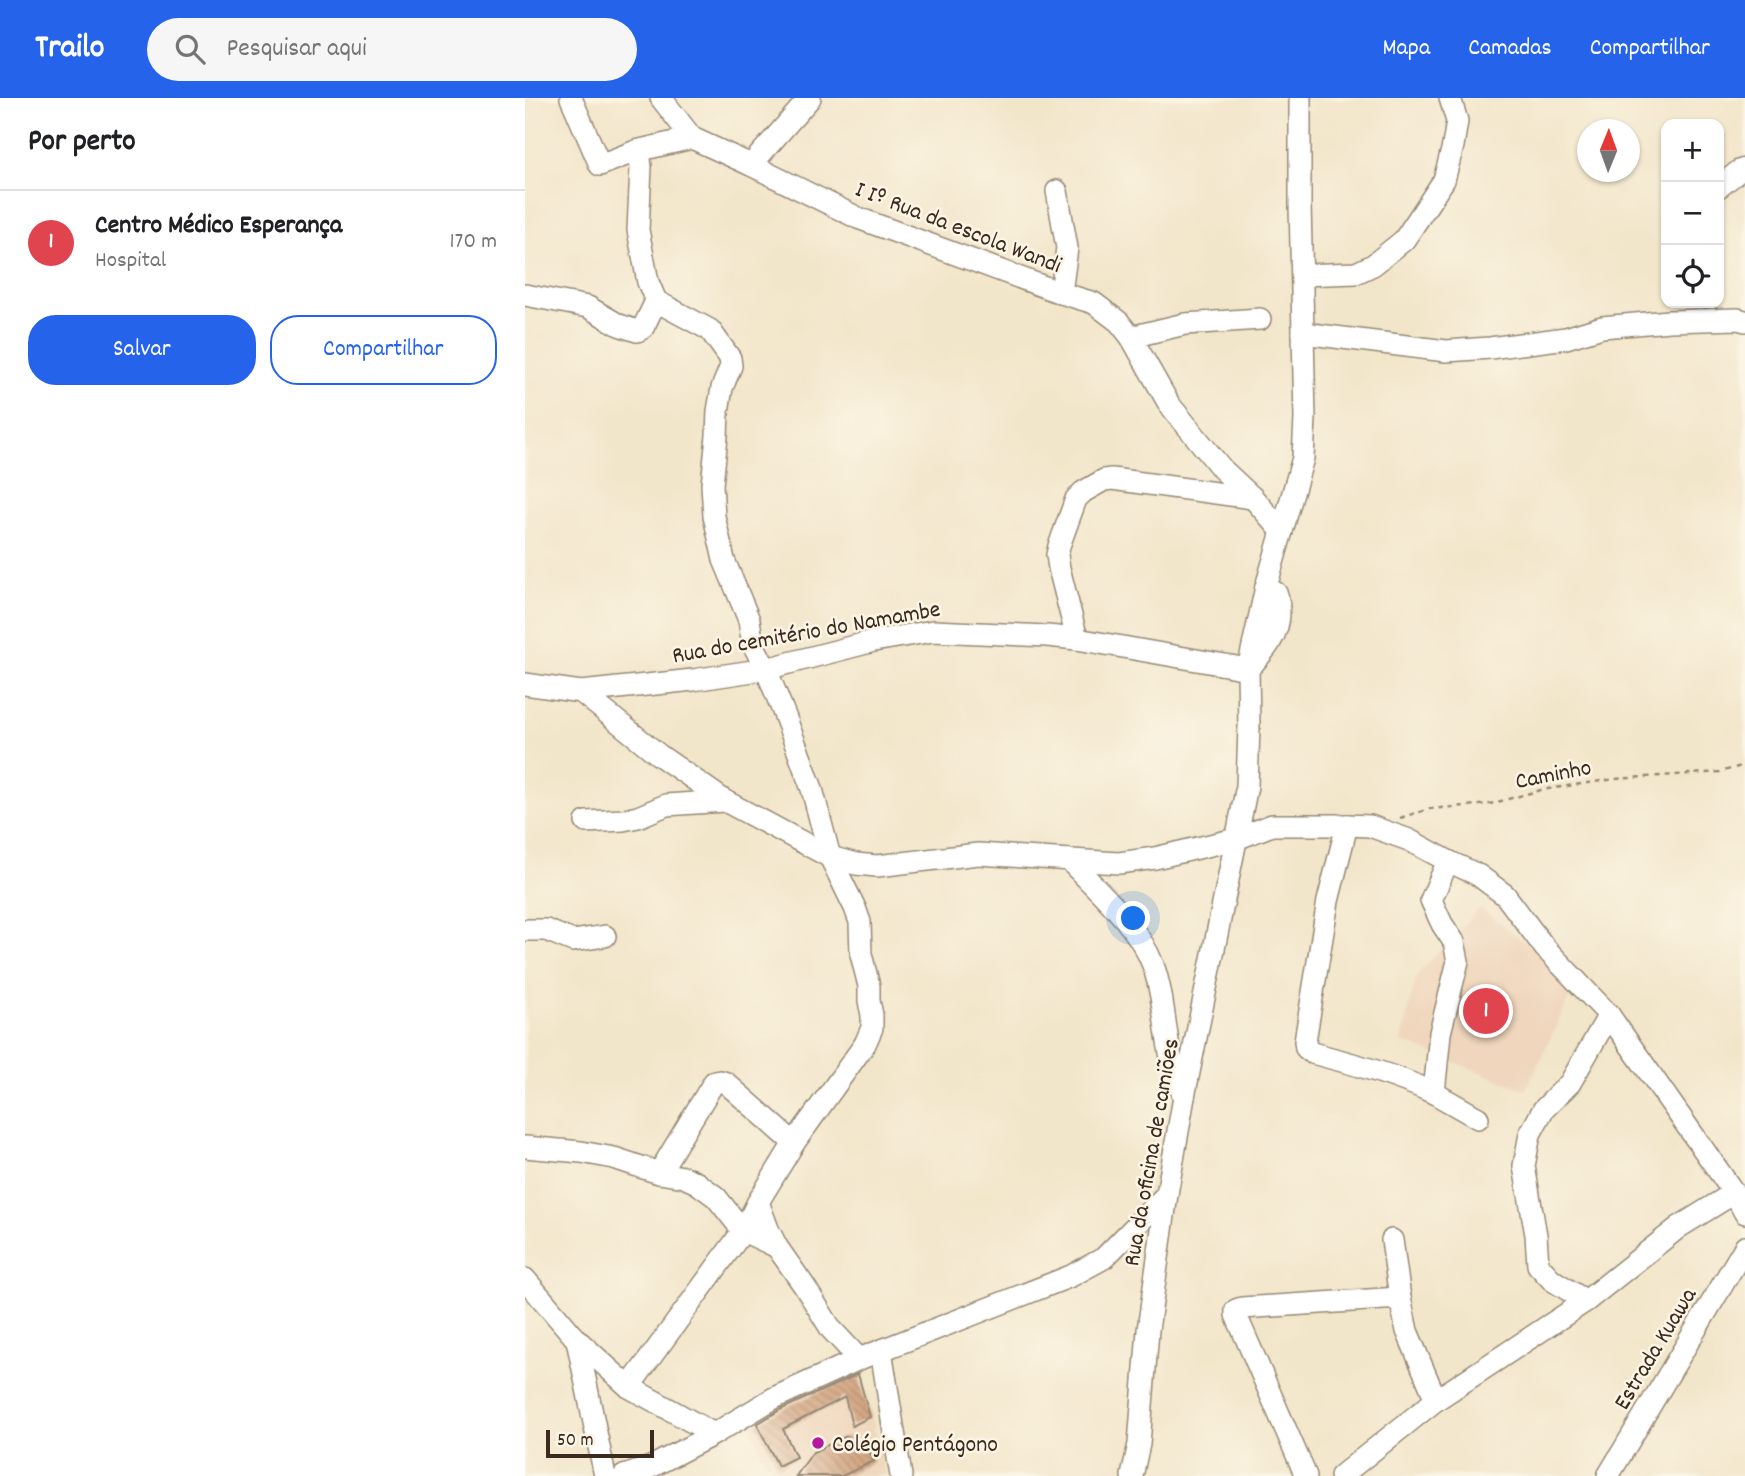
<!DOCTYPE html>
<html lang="pt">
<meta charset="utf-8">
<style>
:root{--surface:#fff;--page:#f6f6f6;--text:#202124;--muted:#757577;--line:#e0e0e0;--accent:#2563eb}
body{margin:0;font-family:Dekko,sans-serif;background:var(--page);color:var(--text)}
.controls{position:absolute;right:21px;top:21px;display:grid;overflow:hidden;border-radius:14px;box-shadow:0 2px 5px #0004}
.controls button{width:63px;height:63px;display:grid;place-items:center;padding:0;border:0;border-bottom:2px solid var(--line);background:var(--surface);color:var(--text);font:35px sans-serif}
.compass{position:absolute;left:1052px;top:21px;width:63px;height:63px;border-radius:50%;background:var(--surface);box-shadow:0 2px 5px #0004;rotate:1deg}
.scale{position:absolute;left:21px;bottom:18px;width:108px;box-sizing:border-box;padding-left:7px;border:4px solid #3b2a1e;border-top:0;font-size:19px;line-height:24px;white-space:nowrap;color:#3b2a1e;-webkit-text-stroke:5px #fcf5e5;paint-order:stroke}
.you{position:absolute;left:609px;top:821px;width:24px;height:24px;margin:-18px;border:5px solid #fff;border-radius:50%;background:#1a73e8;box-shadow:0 0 0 10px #1a73e833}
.badge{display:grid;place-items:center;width:46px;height:46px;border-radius:50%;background:var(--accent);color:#fff;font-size:23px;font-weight:700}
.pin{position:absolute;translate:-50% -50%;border:4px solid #fff;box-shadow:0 2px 7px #0006}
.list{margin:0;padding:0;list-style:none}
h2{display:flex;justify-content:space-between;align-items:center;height:91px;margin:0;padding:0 28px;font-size:30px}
h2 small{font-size:23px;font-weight:400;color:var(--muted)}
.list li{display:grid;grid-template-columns:46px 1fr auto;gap:21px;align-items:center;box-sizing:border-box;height:105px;padding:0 28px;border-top:2px solid var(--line)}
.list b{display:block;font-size:26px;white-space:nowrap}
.list p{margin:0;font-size:23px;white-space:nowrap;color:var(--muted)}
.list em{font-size:23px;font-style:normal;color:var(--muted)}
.actions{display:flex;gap:14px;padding:21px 28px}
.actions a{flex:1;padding:16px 0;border:2px solid var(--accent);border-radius:28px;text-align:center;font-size:24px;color:var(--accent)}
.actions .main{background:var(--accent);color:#fff}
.icon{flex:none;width:38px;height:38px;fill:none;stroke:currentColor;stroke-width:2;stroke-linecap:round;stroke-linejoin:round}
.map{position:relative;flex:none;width:1220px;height:1378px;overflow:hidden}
header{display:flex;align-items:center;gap:42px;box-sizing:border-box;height:98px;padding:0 35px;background:var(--accent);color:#fff}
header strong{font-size:33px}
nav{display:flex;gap:38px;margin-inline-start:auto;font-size:24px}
.search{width:490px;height:63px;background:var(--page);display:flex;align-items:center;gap:18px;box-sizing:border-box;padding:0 24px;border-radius:38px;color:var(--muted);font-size:26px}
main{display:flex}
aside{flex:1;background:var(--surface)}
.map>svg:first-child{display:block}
.built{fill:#efd6bc}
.building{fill:url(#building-back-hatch)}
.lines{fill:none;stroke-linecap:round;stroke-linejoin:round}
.minor-casing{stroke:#968874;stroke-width:24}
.path{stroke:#968874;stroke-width:2.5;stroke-dasharray:5 5;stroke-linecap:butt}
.minor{stroke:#fff;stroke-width:21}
.poi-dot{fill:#b5179e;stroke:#fcf5e5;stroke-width:2.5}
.labels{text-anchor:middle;stroke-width:5;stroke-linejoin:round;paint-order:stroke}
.street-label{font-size:24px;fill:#3b2a1e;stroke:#fcf5e5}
.poi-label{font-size:24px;fill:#3b2a1e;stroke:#fcf5e5;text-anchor:start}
</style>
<header>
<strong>Trailo</strong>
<div class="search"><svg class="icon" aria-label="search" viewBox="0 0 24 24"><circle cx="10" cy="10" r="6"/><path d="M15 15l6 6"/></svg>Pesquisar aqui</div>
<nav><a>Mapa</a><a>Camadas</a><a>Compartilhar</a></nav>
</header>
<main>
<aside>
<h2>Por perto<small></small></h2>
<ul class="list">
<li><span class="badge" style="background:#e0444e">1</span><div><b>Centro Médico Esperança</b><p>Hospital</p></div><em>170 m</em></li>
</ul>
<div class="actions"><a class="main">Salvar</a><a>Compartilhar</a></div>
</aside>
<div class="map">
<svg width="1220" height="1378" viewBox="0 0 1220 1378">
<defs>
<pattern id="building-back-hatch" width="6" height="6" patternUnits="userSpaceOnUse" patternTransform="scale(1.75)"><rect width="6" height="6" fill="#d2a27f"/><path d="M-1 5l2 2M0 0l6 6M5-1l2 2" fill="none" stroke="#ac8467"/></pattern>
</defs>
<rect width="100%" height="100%" fill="#fcf5e5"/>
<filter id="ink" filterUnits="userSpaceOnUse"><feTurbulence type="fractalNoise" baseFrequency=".0143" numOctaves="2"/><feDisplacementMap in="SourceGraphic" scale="14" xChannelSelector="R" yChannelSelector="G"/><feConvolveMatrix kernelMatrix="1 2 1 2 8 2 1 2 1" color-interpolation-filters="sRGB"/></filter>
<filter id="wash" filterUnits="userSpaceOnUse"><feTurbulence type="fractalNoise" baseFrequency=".00686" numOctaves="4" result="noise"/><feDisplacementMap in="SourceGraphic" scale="28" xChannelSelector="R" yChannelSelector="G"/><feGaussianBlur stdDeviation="1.57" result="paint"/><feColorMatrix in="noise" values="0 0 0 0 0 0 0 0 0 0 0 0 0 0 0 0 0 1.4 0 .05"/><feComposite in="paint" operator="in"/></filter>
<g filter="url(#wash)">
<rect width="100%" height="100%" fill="#f2e6ca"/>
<!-- built -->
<g class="built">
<polygon points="955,810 1052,883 1001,992 876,943 892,877"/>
<polygon points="334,1266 361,1378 248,1378 242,1369 223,1321"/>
</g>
<g id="blocks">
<!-- building -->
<g class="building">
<polygon points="333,1276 345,1319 327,1328 320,1299 258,1331 271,1359 253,1368 232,1326 255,1312"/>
<polygon points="322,1338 330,1355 342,1349 349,1363 317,1378 271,1378 288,1354"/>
</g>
</g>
</g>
<g filter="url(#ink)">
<use href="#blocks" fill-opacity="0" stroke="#968874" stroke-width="2"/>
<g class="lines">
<!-- minor casing -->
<g class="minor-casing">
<g id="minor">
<polyline points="46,0 75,67 111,53 167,40 226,67 333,120 536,195 569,205 594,224 606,239 644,306 697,371 728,400 757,433"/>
<polyline points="136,0 167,40"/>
<polyline points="226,67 285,0"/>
<polyline points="1194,89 1214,73 1220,71"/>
<polyline points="532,93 542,150 536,195"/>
<polyline points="777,177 831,175 848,167 879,142 919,82 928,48 932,23 925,0"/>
<polyline points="0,197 63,209 94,227 112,233 118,230 131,203"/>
<polyline points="778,235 921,253 965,250 1041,240 1077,229 1144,223 1213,221 1220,223"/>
<polyline points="606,239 660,226 735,221"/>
<polyline points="552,541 534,470 532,457 534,448 551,401 558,394 579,382 587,381 728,400"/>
<path d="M0,586L56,594L168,582L241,571L349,543L408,533L522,538L552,541L723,571C739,554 755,537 754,512C754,507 754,500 751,495C748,493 744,491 741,489"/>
<polyline points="56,594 134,657 200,703 305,759 331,766 352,768 453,756 594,765 630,760 711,741 747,727 822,727 845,728 884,742 923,763 953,777 980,797 1020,850 1084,917 1209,1095 1220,1115"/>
<polyline points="61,724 98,722 113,719 141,707 200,703"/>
<path d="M822,727L803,803L780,943L781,950L787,955C829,966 870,977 909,995"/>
<path d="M544,762C573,793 613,827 628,867C640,900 639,935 648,968C650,979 655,989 659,999"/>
<polyline points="923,763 906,802 917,826 929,844 933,863 915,935 909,995 953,1020"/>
<polyline points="0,832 21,832 48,843 80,838"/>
<polyline points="0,1049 56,1054 89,1060 134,1075 159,1079 172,1085 191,1099 218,1133 252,1149"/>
<polyline points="134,1075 189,984 195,983 201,985 269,1045"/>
<polyline points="233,1104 243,1131 252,1149 280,1189 306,1231 334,1261"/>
<polyline points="867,1142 875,1200 882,1233 911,1302"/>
<polyline points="0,1181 52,1242 104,1289 189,1336"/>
<polyline points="1061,1203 1027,1182 1013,1167 1011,1137 999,1068 1005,1036 1018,1012 1045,985 1084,917"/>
<polyline points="52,1242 80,1378"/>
<polyline points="356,1252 376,1378"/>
<polyline points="104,1289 218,1133 233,1104 269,1045 340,946 347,930 347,917 344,903 344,888 336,856 335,824 330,810 305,759 287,691 260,618 241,571 229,548 226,535 224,522 199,462 189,418 187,387 192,338 193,313 197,290 206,268 205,260 185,232 131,203 123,184 113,132 116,69 114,53 111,53"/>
<polyline points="99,1378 126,1369 189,1336 249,1300 334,1261 546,1178 579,1160 642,1096"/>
<polyline points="607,1378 614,1346 623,1232 642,1096 659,999 722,688 724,629 723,571 741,489 778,360 780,320 775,106 775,0"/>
<polyline points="781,1378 711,1217 711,1212 717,1210 875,1200"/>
<polyline points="816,1378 911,1302 1061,1203 1154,1129 1209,1095"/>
<polyline points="1083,1378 1220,1149"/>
</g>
</g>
<!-- path -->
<polyline class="path" points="875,720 904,711 965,706 1016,692 1090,681 1195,674 1220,667"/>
<!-- minor -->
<use href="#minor" class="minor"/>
</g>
</g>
<!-- markers -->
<circle class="poi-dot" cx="293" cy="1345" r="7"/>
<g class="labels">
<!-- street labels -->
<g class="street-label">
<text transform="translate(434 128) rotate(21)" y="8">I Iº Rua da escola Wandi</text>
<text transform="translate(281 533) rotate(-10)" y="8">Rua do cemitério do Namambe</text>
<text transform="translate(1028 675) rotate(-11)" y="8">Caminho</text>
<text transform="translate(625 1054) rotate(-80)" y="8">Rua da oficina de camiões</text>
<text transform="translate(1129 1250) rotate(-59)" y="8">Estrada Kuawa</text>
</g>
<!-- poi labels -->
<g class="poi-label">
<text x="307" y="1353">Colégio Pentágono</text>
</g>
</g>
</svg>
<div class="controls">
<button>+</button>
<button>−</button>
<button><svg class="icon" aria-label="locate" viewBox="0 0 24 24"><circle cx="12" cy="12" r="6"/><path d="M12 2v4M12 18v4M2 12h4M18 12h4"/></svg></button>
</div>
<svg class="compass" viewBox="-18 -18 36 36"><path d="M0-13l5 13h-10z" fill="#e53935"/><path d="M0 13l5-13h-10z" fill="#757577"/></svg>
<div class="scale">50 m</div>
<div class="you"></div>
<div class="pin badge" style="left:961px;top:913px;background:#e0444e">1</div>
</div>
</main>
